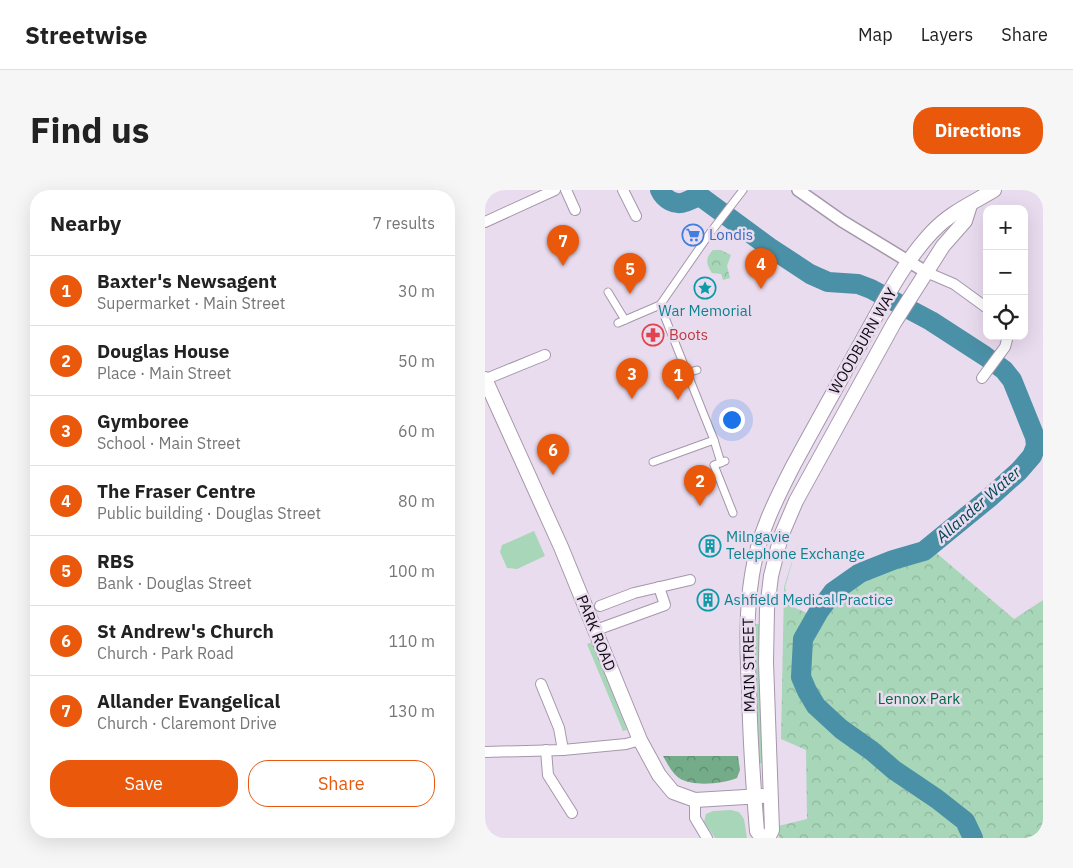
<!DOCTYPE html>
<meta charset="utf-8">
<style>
:root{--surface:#fff;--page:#f6f6f6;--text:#222;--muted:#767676;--line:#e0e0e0;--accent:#ea580c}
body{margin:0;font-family:"IBM Plex Sans",sans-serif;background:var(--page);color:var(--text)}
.controls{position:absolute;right:15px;top:15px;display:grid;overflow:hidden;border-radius:10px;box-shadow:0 5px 20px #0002}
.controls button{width:45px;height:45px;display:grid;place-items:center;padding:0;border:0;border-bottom:1px solid var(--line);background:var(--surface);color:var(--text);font:25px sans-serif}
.you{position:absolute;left:246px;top:229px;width:18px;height:18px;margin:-12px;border:4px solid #fff;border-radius:50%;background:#1a73e8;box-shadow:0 0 0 8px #1a73e833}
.badge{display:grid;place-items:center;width:32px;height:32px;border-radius:50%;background:var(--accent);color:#fff;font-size:16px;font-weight:700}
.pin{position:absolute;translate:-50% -41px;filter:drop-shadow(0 1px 2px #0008)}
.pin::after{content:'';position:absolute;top:26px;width:18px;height:15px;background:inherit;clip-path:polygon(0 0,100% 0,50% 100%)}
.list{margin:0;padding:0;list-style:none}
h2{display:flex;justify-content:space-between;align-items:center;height:65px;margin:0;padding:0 20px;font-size:21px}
h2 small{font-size:16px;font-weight:400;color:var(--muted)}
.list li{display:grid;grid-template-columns:32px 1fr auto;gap:15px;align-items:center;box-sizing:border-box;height:70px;padding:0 20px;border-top:1px solid var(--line)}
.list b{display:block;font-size:19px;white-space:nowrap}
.list p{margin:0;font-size:16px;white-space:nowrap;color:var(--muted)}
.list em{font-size:16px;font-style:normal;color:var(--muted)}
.actions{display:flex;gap:10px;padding:15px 20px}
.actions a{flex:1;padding:11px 0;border:1px solid var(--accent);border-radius:20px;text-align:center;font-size:18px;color:var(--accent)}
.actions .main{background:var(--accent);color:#fff}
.icon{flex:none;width:28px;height:28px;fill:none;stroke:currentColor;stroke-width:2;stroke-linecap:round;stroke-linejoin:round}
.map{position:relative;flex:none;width:558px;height:648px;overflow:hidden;border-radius:20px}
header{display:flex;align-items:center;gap:30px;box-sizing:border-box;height:70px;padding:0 25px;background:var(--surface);border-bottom:1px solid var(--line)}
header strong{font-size:24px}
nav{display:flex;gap:28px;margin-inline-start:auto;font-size:18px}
.intro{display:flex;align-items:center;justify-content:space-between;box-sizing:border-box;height:120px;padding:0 30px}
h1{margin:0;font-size:35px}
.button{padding:12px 22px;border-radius:20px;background:var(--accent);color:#fff;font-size:18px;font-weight:700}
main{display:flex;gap:30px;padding:0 30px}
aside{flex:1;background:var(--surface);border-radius:20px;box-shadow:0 5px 20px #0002}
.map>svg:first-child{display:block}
.green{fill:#a8d6b8}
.forest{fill:url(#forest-crowns)}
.park{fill:url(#park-crowns)}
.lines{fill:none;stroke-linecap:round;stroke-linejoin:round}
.river{stroke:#4a90a6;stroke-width:20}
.pedestrian-casing{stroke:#a597aa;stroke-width:9}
.minor-casing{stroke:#a597aa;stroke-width:12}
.tertiary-casing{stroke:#a597aa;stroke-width:14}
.secondary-casing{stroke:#a597aa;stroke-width:16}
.pedestrian{stroke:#fff;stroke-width:7}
.minor{stroke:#fff;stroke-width:10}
.tertiary{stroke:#fff;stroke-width:11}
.secondary{stroke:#fff;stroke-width:14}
.labels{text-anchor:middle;stroke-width:5;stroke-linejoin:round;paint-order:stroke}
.shop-label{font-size:15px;fill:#366cbe;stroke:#eadcef;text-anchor:start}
.culture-label{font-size:15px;fill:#0d838f;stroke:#eadcef;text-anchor:start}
.health-label{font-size:15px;fill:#be3a42;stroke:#eadcef;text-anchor:start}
.street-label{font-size:15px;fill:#0e0910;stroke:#eadcef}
.park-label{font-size:15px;fill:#05673c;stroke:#eadcef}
.water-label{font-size:16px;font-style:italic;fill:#034454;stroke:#eadcef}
</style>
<header>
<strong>Streetwise</strong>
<nav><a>Map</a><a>Layers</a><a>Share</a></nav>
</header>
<div class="intro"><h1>Find us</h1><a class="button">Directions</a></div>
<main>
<aside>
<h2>Nearby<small>7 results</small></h2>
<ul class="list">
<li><span class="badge">1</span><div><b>Baxter's Newsagent</b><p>Supermarket · Main Street</p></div><em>30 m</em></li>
<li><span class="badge">2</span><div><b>Douglas House</b><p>Place · Main Street</p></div><em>50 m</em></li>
<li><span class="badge">3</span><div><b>Gymboree</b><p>School · Main Street</p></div><em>60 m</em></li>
<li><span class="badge">4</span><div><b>The Fraser Centre</b><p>Public building · Douglas Street</p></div><em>80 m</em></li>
<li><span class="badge">5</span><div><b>RBS</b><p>Bank · Douglas Street</p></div><em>100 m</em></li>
<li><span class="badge">6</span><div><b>St Andrew's Church</b><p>Church · Park Road</p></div><em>110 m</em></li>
<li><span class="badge">7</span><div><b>Allander Evangelical</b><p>Church · Claremont Drive</p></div><em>130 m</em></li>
</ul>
<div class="actions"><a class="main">Save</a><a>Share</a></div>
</aside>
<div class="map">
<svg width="558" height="648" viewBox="0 0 558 648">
<defs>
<pattern id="forest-crowns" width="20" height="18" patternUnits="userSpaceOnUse" patternTransform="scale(1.25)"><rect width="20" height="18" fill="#74ab88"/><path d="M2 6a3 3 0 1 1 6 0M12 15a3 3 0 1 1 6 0" fill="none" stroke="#5e896e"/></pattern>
<pattern id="park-crowns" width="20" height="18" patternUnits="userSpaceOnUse" patternTransform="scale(1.25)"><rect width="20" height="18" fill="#a8d6b8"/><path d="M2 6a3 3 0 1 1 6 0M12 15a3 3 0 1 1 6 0" fill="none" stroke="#8fb69d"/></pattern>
</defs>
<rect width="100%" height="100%" fill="#eadcef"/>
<!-- green -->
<g class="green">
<polygon points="49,341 60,366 32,379 22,378 15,362 17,355"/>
<polygon points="269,434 276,434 278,573 273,574"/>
<polygon points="108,452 142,540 138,541 102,454"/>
<polygon points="246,620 254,622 259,629 262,648 230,648 219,632 221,624 228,621"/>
</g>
<!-- forest -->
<path class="forest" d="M178,566H253L255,580L252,588C238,594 207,597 194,588C187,583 182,573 178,566Z"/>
<!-- park -->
<g class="park">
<path d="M228,60H236L246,65L242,76L245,88L238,90L236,84L227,83C221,74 220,68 228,60Z"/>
<polygon points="314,349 300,397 304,415 324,424 358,384 449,361 529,429 558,410 558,648 294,648 293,636 322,629 321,560 296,549 299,397"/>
</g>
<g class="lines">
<!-- river -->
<path class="river" d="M175,0C179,9 190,16 200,12C206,10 209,7 216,7L284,57L325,84L343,92L373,94L386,99L446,131L500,166L519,180L527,190L550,247L551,256L547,266L534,281L504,308L439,361L408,370L375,383L348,402L334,421L318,449L316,487L322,501L331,516L356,539L387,561L409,580L452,609L480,631L488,648"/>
<!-- pedestrian casing -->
<g class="pedestrian-casing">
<g id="pedestrian">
<polyline points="123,102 140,130"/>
<polyline points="175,115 229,250 236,273"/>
<polyline points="133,133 175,115 225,43 258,0"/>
<polyline points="202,183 212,180"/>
<polyline points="189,185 201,180"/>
<polyline points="240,271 229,275 248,323"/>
<polyline points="168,272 229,250"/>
</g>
</g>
<!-- minor casing -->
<g class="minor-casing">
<g id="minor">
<polyline points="81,0 90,20"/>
<polyline points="138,0 151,26"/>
<polyline points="0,32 70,0"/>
<polyline points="441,82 469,94 502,118"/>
<polyline points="497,188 520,157 523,146"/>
<polyline points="1,189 60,165"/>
<polyline points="115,416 149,403 205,390"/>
<polyline points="111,440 180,415 174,397"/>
<polyline points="56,494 74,538 78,560"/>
<polyline points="61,560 63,585 87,623"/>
<polyline points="0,562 78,560 141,554 155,550"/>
<polyline points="210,610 210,628 222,648"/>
</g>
</g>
<!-- tertiary casing -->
<g class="tertiary-casing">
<polyline id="tertiary" points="313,0 357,31 441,82"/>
</g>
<!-- secondary casing -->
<g class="secondary-casing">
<g id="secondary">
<polyline points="0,189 76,357 155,550 174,585 188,602 210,610 277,606"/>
<path d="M277,648L272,641C268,593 265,546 264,498C262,460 261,422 267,385C273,345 290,311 308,276C329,237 351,198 372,160C395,120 415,76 447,42C466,22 486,14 509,0"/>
<polyline points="283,648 287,640 281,472 282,419 286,386 296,346 311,311 409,133 458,56 480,31 485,15"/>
</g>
</g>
<!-- pedestrian -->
<use href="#pedestrian" class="pedestrian"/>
<!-- minor -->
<use href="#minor" class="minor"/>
<!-- tertiary -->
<use href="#tertiary" class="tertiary"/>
<!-- secondary -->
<use href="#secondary" class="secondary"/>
</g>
<!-- icons -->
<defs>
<g id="supermarket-ring" transform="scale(1.125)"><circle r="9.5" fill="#eadcef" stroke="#3f7fe0" stroke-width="1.5"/><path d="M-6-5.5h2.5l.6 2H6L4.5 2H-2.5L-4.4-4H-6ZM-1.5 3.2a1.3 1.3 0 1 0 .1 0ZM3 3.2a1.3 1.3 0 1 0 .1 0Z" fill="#3f7fe0"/></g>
<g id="sight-ring" transform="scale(1.125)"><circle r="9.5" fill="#eadcef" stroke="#0f9aa8" stroke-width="1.5"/><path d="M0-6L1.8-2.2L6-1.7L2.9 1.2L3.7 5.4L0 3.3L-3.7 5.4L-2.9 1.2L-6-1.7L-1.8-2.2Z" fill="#0f9aa8"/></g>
<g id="pharmacy-ring" transform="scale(1.125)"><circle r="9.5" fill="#eadcef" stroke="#e0444e" stroke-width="1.5"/><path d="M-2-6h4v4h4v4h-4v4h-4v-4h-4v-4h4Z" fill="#e0444e"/></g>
<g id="building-ring" transform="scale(1.125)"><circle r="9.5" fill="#eadcef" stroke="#0f9aa8" stroke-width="1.5"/><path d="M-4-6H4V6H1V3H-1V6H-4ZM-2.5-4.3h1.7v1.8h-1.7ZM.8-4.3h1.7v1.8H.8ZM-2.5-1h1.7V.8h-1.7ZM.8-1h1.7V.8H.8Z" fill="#0f9aa8"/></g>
</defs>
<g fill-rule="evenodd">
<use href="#supermarket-ring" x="208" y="45"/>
<use href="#sight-ring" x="220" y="98"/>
<use href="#pharmacy-ring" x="168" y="145"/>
<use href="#building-ring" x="225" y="356"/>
<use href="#building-ring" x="223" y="410"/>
</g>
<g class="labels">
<!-- shop labels -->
<g class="shop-label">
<text x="224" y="50">Londis</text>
</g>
<!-- culture labels -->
<g class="culture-label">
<text x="220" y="126" text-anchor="middle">War Memorial</text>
<text x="241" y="352">Milngavie<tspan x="241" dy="17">Telephone Exchange</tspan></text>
<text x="239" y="415">Ashfield Medical Practice</text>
</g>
<!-- health labels -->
<g class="health-label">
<text x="184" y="150">Boots</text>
</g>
<!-- street labels -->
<g class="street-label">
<text transform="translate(378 151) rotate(-60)" y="5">WOODBURN WAY</text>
<text transform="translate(111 443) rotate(68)" y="5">PARK ROAD</text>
<text transform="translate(264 475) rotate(-91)" y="5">MAIN STREET</text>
</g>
<!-- park labels -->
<g class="park-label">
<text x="434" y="514">Lennox Park</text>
</g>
<!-- water labels -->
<g class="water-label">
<text transform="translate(493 314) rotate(-41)" y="6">Allander Water</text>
</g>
</g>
</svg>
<div class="controls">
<button>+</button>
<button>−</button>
<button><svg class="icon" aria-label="locate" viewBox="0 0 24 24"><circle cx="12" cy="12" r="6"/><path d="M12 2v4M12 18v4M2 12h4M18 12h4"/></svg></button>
</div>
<div class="you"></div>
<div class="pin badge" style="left:193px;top:210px">1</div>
<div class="pin badge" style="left:215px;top:316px">2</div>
<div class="pin badge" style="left:147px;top:209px">3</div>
<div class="pin badge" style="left:276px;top:99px">4</div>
<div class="pin badge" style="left:145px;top:104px">5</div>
<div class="pin badge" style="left:68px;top:285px">6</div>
<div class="pin badge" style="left:78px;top:76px">7</div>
</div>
</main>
